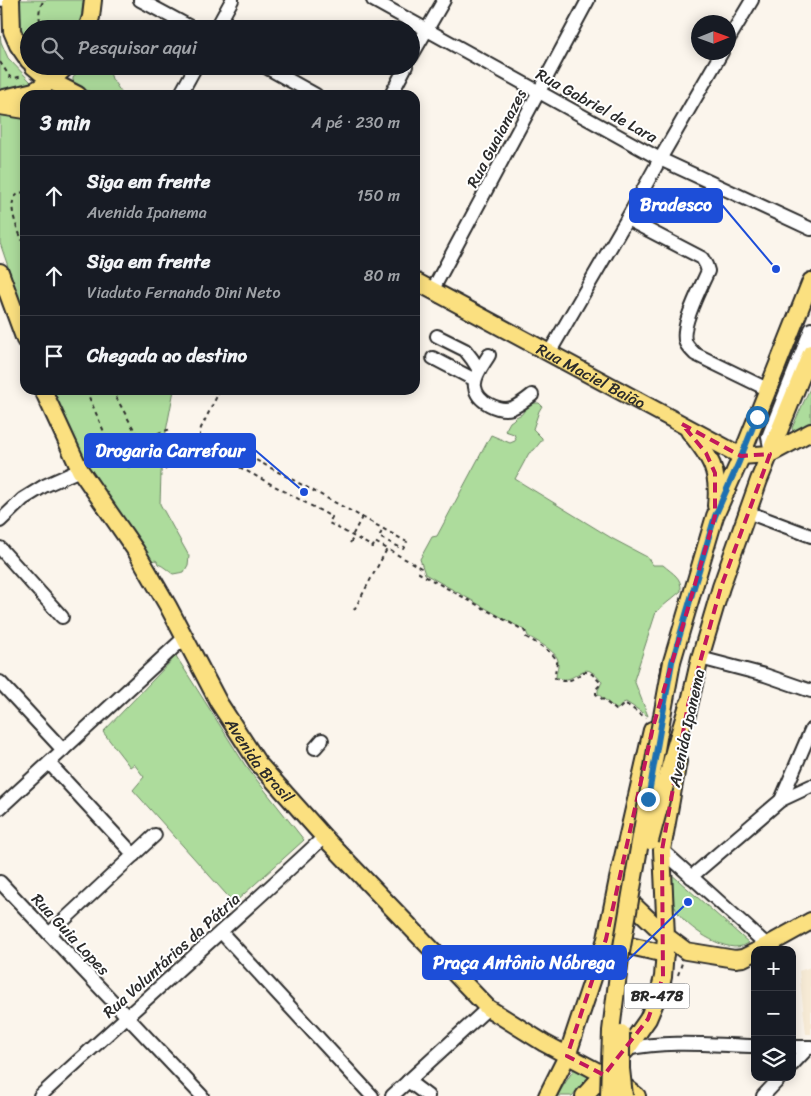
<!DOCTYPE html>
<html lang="pt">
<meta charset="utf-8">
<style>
:root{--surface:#171b24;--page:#20242c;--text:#f1f3f6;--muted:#9ea1a6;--line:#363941}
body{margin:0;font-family:Sriracha,sans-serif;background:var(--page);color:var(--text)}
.controls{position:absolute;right:15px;bottom:15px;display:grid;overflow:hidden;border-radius:10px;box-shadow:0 2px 12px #0003}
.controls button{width:45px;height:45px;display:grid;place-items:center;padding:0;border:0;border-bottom:1px solid var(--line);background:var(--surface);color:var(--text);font:25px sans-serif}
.compass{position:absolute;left:691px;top:15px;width:45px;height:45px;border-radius:50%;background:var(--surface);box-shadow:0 2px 12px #0003;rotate:89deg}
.stop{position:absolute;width:15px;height:15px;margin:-11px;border:4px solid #1f6fb2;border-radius:50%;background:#fff}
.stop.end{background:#1f6fb2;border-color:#fff;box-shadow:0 1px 5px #0008}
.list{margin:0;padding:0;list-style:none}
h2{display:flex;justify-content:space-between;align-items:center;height:65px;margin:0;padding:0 20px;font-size:21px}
h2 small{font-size:16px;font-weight:400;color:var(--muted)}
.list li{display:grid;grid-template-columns:32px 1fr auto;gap:15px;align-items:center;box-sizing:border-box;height:80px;padding:0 20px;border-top:1px solid var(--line)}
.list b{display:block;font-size:19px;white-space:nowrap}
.list p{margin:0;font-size:16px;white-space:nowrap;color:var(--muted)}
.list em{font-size:16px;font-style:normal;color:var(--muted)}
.icon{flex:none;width:28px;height:28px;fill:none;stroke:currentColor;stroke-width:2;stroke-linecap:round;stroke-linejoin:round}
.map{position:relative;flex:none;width:811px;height:1096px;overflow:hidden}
.search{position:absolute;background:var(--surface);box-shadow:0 2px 12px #0003;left:20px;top:20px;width:400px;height:55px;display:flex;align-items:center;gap:12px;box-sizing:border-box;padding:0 18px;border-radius:28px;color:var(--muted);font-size:19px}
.panel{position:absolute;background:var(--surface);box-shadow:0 2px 12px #0003;left:20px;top:90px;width:400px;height:305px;border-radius:15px}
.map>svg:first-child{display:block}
.built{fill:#f6ead5}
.green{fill:#addc9c;stroke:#6c8464}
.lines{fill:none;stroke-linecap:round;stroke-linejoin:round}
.minor-casing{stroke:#2b2b2b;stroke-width:16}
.major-casing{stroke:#2b2b2b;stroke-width:20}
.path{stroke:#2b2b2b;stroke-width:2;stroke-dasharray:4 4;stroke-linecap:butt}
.minor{stroke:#fff;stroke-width:12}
.major{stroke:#fbe080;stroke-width:16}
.major-bridge-casing{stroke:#2b2b2b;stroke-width:20;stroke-linecap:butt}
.major-bridge{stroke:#fbe080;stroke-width:16}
.route{stroke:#1f6fb2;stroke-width:6}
.marked{fill:none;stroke:#c2185b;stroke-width:4;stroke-dasharray:10 6;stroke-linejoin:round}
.labels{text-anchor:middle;stroke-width:4;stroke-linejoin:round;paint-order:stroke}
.shield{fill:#fff;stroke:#6b6b6b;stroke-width:1}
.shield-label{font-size:15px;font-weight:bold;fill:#2b2b2b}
.street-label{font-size:16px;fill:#2b2b2b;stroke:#fff}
.leader{fill:none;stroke:#1d4ed8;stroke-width:2}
.callout-dot{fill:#1d4ed8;stroke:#fff;stroke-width:2}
.callout{fill:#1d4ed8;stroke:#1d4ed8;stroke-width:2}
.callout-label{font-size:18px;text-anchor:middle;font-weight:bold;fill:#fff}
</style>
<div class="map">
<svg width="811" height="1096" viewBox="0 0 811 1096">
<rect width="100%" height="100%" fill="#fbf5ec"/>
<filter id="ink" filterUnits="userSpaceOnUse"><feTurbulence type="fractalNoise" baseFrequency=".02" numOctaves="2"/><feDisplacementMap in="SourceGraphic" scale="10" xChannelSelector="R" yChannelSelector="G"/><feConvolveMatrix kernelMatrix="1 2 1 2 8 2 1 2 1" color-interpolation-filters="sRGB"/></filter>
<g filter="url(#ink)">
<!-- built -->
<polygon class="built" points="811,967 811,1034 806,1034 799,971"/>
<!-- green -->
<g class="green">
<polygon points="19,0 83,0 81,23 79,29 29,29 29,43 23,38 16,21"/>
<polygon points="0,35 1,42 8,58 31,82 17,89 0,93"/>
<polygon points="81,66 108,66 112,79 123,95 96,95 74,83 73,80 73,78"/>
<polygon points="0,112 25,115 25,316 0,243"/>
<polygon points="811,386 811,424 796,432 793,432 792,428"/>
<path d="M51,390H174L166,431L161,473L160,504L189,556L188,565L184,572L173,574C168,571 164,566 158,564L157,561L155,560L150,562L89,470Z"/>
<path d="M529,403H539L542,406L539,411L533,429L542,438V440L534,450L529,453L515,479L613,539L647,557L653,565H663C673,574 682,577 681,591L656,612L634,680L648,716L626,702L623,703L618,709H616L598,694V690L602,682C599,679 595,673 590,671C580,666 572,686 556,677C556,672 559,667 558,661C557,651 536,641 528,636L526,631L425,574L420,559L432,537L437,536L491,435L510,443L515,441L516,439L514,434L505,431L510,422L513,420L516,417L522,414Z"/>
<polygon points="176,656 245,765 304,840 234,903 133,790 144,777 134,764 130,767 103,732"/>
<path d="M670,873L749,943C749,943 743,946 742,946C723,952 686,927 677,911C670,900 671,885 670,873Z"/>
<polygon points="574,1069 589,1076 572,1096 557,1096"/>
</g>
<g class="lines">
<!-- minor casing -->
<g class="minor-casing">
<g id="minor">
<polyline points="0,0 1,0"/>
<polyline points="140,0 194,29"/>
<polyline points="373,0 660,159 811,229"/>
<polyline points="216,29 232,0"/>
<polyline points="728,40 752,0"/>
<polyline points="411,57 444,0"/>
<polyline points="264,66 316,95"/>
<polyline points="180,95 196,66"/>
<polyline points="391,95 406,66"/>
<path d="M627,219L702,258L706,265L708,271C701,287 677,331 687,345C689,348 692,351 695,354L767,389"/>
<polyline points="432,291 588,0"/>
<polyline points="437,336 465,350 472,359 479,370"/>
<polyline points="549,353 627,219 660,159 722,52"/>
<path d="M489,355C484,364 473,376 475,387C477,402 499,412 512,408C519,405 526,400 532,395"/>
<polyline points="433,358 475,380"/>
<polyline points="771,452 768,437 811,329"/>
<polyline points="747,512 811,536"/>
<polyline points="0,521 23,499 44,486 80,470"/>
<polyline points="0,548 62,617"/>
<polyline points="700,658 765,675 811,691"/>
<polyline points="0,682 63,750"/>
<polyline points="315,748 322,740"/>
<polyline points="49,763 134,855"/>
<polyline points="781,800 811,730"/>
<polyline points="0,808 184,638"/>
<polyline points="662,850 767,945"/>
<polyline points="691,877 781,800 811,786"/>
<polyline points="0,882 202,1096"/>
<polyline points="221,932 372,1096"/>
<polyline points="49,934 155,835"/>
<polyline points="792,1047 811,1047"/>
<path d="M627,1049C669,1040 713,1045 755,1046"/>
<polyline points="792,1065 809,1047"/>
<polyline points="408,1081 428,1096"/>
<path d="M40,1096C134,1009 230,925 324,837"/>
<polyline points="392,1096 488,1008"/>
<polyline points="763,1096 781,1077"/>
</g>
</g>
<!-- major casing -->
<g class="major-casing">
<g id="major">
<polyline points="11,0 12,31 18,45 29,61"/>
<polyline points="87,29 91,17 93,0"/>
<polyline points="33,66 51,81 78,95"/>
<polyline points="0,99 34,91 51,81 67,66"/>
<polyline points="0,106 25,110"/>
<polyline points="0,272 25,340"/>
<path id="s1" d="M415,281L741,456L770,454L811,432"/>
<path id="s2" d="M43,390L80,470L136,551L168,606L219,703L258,763L324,837L488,1008L544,1043L623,1085L637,1096"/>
<path d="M689,431C710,457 720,470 716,506"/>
<polyline points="668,675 715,516 739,462 811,281"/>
<polyline points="686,719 700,658 721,587 759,480 811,353"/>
<polyline points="621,893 666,936 686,951 735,959 743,958 755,952"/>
<polyline points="609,947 617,943 665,954"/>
<polyline points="759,950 811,921"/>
<polyline points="547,1096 567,1056 606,939 618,879 652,730"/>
<polyline points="584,1096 627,1049 648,1019 659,993 663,977 666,936 662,850 678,761"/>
</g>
</g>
<!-- path -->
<g class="path">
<path d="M42,29C39,17 37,11 44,0"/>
<polyline points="0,62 10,77 15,78 23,76"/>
<path d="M25,192C0,194 19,233 25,246"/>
<path d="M86,390L114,455C122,468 132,471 142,458C146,451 147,442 153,437C158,432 165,431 171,429"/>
<path d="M112,390L141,442C148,452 159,460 166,470"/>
<path d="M220,390L201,428C199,435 200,441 204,448L332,517L329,523L373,547L375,542L421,568L419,573L525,631L526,637C534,642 555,652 557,662C557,667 554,672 555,678C564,685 575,679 583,672H586L592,674L600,682L599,686L596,689V694L616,710H618L623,705L626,704L646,718"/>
<polyline points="228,445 362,517 352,536"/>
<polyline points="362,517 407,542 403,549 379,537 383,529"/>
<polyline points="350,543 354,537"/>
<polyline points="354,610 387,549"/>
<polyline points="678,975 682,963"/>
</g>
<!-- minor -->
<use href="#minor" class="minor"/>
<!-- major -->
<use href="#major" class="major"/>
<!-- major-bridge casing -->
<g class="major-bridge-casing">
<g id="major-bridge">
<polyline points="650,841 675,748 688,705"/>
<polyline points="621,1033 621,1069 624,1096"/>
<polyline points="609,1096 611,1031 620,958 658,738 672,662"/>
</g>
</g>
<!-- major-bridge -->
<use href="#major-bridge" class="major-bridge"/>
</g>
</g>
<g class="lines" filter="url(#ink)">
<!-- route -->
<polyline class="route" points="648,799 672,662 715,516 739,462 757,417"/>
</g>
<!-- marked area -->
<path class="marked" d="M682,424L741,456L770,454L721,587L688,705L662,850L663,977L648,1019L604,1075L567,1056L606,939L653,727L715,516V473L706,453Z"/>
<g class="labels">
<!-- shield labels -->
<rect class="shield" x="624.5" y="983.5" width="65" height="25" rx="4"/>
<g class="shield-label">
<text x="657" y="1001">BR-478</text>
</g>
<!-- street labels -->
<g class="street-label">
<text transform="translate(597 105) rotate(29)" y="6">Rua Gabriel de Lara</text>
<text transform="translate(496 138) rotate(-62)" y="6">Rua Guaianazes</text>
<text dy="6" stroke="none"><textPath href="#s1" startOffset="200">Rua Maciel Baião</textPath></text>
<text transform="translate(686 728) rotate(-78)" y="6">Avenida Ipanema</text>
<text dy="6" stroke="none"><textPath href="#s2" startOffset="430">Avenida Brasil</textPath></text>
<text transform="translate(71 934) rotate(47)" y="6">Rua Guia Lopes</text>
<text transform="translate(171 955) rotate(-42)" y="6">Rua Voluntários da Pátria</text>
</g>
</g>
<!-- callouts -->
<path class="leader" d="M776 269L722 205M304 492L255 450M688 902L626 962"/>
<g class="callout-dot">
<circle cx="776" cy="269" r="5"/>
<circle cx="304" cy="492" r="5"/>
<circle cx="688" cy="902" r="5"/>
</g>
<g class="callout">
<rect x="630" y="189" width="92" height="33" rx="5"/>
<rect x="85" y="434" width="170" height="33" rx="5"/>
<rect x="423" y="946" width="203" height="33" rx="5"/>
</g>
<g class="callout-label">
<text x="676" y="211">Bradesco</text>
<text x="170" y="457">Drogaria Carrefour</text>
<text x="524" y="969">Praça Antônio Nóbrega</text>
</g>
</svg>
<div class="controls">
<button>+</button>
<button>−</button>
<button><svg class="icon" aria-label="layers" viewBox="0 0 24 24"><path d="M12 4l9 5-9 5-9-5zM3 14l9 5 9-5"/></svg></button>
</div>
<svg class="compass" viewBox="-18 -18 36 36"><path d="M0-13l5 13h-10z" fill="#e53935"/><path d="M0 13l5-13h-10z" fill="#9ea1a6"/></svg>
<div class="stop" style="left:757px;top:417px"></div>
<div class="stop end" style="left:648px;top:799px"></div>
<div class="search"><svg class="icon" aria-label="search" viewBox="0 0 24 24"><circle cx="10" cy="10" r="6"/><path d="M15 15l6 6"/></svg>Pesquisar aqui</div>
<section class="panel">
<h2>3 min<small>A pé · 230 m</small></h2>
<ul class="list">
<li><svg class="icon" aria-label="ahead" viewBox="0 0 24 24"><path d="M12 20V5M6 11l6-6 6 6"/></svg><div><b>Siga em frente</b><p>Avenida Ipanema</p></div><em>150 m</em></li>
<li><svg class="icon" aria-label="ahead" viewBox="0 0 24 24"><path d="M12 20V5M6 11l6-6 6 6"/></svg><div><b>Siga em frente</b><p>Viaduto Fernando Dini Neto</p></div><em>80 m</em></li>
<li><svg class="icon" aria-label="arrive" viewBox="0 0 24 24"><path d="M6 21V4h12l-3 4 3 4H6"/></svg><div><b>Chegada ao destino</b></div></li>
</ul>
</section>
</div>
